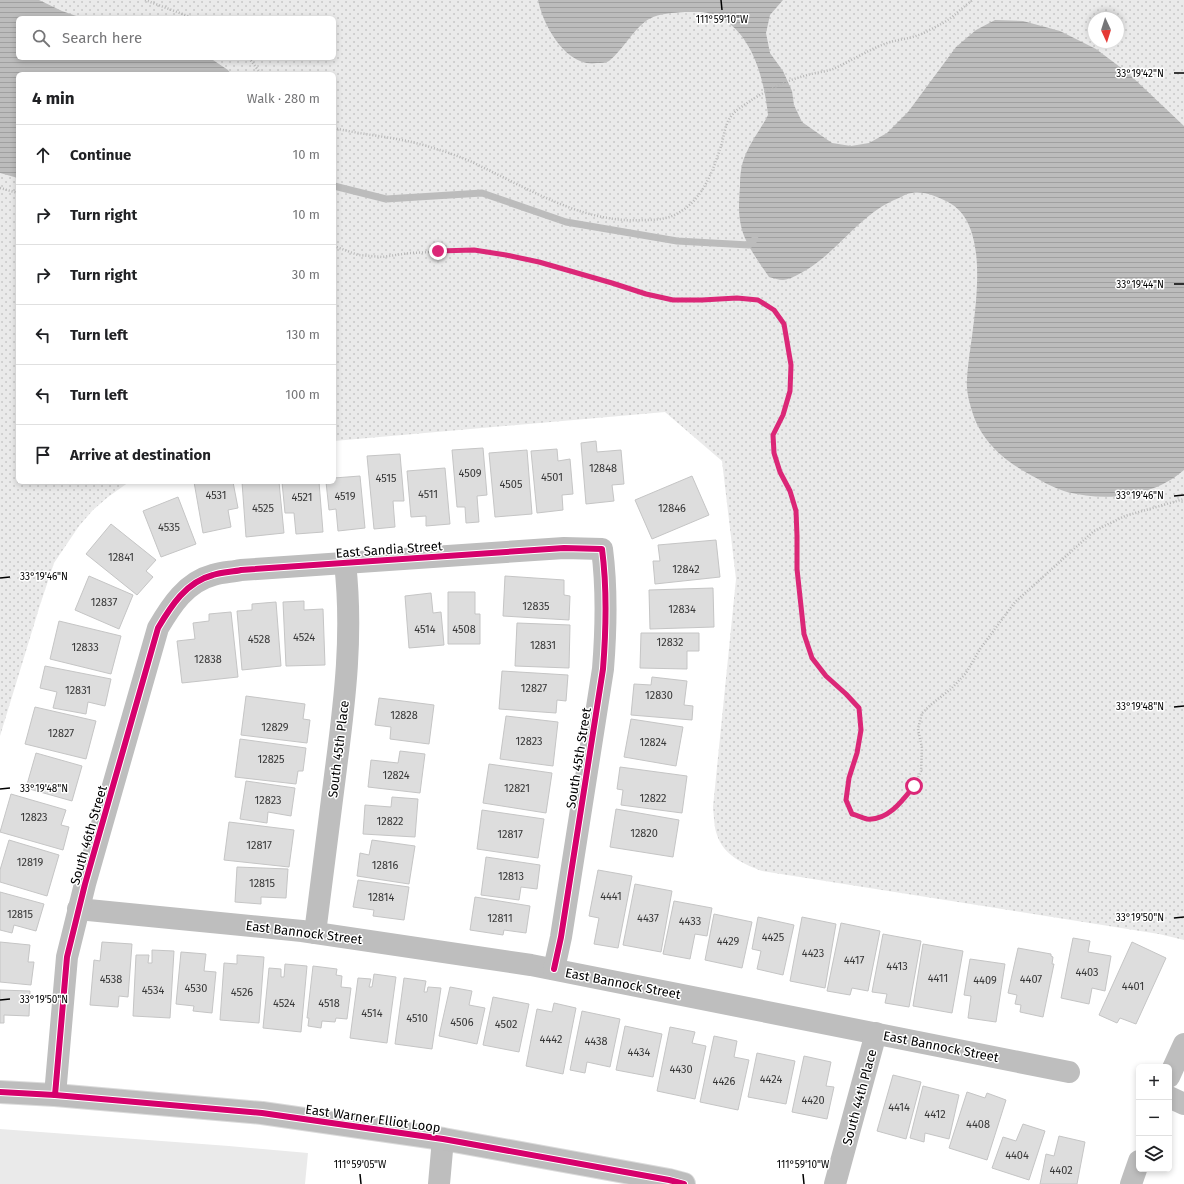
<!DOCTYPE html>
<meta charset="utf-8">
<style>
:root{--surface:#fff;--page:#f6f6f6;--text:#202124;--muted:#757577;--line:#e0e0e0}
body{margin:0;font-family:"Fira Sans",sans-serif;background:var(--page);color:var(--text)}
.controls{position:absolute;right:12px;bottom:12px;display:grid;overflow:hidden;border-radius:6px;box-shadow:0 2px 6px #0003}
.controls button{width:36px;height:36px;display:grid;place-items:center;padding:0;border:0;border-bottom:1px solid var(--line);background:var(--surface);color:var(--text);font:20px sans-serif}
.compass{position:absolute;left:1088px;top:12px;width:36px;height:36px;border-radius:50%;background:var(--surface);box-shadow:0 2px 6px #0003;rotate:176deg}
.stop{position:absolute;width:12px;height:12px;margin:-9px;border:3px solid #db2777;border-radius:50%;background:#fff}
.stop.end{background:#db2777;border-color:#fff;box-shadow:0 1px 4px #0008}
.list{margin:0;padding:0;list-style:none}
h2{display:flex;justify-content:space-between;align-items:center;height:52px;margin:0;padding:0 16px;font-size:17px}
h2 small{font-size:13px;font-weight:400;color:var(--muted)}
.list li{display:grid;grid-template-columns:26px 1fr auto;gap:12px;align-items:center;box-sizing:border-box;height:60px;padding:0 16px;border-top:1px solid var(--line)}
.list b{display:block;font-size:15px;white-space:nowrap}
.list em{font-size:13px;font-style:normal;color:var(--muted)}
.icon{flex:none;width:22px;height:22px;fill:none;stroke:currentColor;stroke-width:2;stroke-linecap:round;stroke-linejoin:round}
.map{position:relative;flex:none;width:1184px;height:1184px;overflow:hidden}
.search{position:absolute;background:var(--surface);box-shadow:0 2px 6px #0003;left:16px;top:16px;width:320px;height:44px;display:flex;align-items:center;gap:10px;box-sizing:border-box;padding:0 14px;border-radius:6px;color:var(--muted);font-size:15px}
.panel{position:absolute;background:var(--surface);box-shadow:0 2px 6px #0003;left:16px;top:72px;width:320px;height:412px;border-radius:6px}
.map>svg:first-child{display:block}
.grass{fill:url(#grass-dots);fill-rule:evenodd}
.green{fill:#eaeaea}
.water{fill:url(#water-rules)}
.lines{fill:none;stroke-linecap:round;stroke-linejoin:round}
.stream{stroke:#bcbcbc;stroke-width:7}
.building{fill:#ddd;stroke:#c5c5c5}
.major-casing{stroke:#dbdbdb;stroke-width:24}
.path{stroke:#b8b8b8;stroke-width:2.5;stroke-dasharray:1 2;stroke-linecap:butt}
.minor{stroke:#bebebe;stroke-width:22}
.major{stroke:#bdbdbd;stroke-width:22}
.cycleway-casing{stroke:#fff;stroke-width:8}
.cycleway{stroke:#d6006c;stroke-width:6}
.route{stroke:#db2777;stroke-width:5}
.ticks{fill:none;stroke:#000;stroke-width:1.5}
.labels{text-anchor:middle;stroke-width:3;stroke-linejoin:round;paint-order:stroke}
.number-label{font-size:11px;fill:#373737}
.street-label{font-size:13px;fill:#000;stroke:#fff}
.ticks-label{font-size:10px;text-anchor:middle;fill:#000;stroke:#fff;stroke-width:3;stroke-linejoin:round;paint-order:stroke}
</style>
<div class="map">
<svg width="1184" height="1184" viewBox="0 0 1184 1184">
<defs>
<pattern id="grass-dots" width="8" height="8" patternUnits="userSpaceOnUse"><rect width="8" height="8" fill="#eaeaea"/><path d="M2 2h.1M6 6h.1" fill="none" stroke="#c7c7c7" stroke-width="1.8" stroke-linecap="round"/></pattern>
<pattern id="water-rules" width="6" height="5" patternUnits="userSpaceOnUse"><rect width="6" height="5" fill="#bcbcbc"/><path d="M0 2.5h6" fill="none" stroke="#a0a0a0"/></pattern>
</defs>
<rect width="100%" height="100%" fill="#fff"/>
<!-- grass -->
<path class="grass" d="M0,0H1184V940L1159,934L762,871C744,864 724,856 717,835C714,827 714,816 713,807L736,579L722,461L665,412L334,441V74H18V482H129L108,497L93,510L79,526L54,563L40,605L0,736ZM18,18H334V58H18ZM1094,18H1118V42H1094Z"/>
<!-- green -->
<polygon class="green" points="0,1129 229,1146 308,1153 305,1184 0,1184"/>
<!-- water -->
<g class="water">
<polygon points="0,0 39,0 62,11 82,18 18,18 18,58 210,58 228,70 231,74 18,74 18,178 0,173"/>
<path d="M538,0H783L770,15L766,33L770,53L783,71L792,91L794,105L802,122L832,143L851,146L869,143L887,133L908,112L956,47L976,30L995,20L1023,21L1060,31L1096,49L1128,73L1184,126V470C1153,497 1107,502 1067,492C1053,488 1040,480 1027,473C1002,459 980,439 972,411C969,402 966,389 967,380C969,336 998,228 948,202C937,197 925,191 912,193C908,193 903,196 899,198C862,212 841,248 808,269C801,273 791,279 783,280C779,280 774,278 769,277C759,262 745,244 741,226C738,213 739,199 740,186C740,176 741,165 745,156C751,141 761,129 768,115C764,79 753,34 718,16C708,11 695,12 685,12C673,13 660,13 649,19C634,28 623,50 609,61C606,63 601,63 597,63C566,68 543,25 538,0Z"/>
</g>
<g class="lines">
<!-- stream -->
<polyline class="stream" points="334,186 386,199 482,193 566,222 677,241 749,245 755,239"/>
</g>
<!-- building -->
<g class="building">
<polygon points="596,441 597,452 621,450 624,484 612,485 614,501 586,504 581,443"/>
<polygon points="483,448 487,495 477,496 479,522 466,523 465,507 457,507 452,450"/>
<polygon points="557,449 558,461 570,459 573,494 562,495 563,510 537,513 531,451"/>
<polygon points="527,450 532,514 495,517 489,453"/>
<polygon points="400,454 404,501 393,501 395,527 374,529 367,456"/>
<polygon points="445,468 450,524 426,526 426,516 411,517 407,471"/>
<polygon points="360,476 365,528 338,531 336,509 329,510 326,482 334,482 334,478"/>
<polygon points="692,476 709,515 652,539 635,500"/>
<polygon points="194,482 233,482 238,508 228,510 231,527 203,533"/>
<polygon points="242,482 279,482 284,533 246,537"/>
<polygon points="282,482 319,482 323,532 296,534 294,513 285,513"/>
<polygon points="178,497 196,544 161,557 143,511"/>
<polygon points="111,524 156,560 146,571 153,577 137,595 86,554"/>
<polygon points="716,540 720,577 655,584 653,561 660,561 658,545"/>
<polygon points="89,576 133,595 119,629 75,610"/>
<polygon points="505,576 564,580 564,595 570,596 569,620 503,616"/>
<polygon points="713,588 714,627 650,629 649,590"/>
<polygon points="448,592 475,592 475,614 480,614 480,644 448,644"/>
<polygon points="431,593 433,613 441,612 444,645 409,648 405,596"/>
<polygon points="304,601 304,610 323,609 325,665 286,666 283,602"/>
<polygon points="276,602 281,666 242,670 237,611 252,610 252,604"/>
<polygon points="231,612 238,677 182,683 177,641 195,639 193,623 209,621 209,614"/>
<polygon points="59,621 121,636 111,674 50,659"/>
<polygon points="517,623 570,625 569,668 515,666"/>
<polygon points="641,633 699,633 699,651 687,651 687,669 640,668"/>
<polygon points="45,666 111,679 105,706 88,702 86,714 53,708 57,692 40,688"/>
<polygon points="502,671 568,675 566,701 557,700 556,713 499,709"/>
<polygon points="652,677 687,681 684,705 693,706 692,720 631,715 634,684 651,685"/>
<polygon points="246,696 305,704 303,719 310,720 307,743 241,735"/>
<polygon points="379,698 434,705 429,744 390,739 391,727 375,725"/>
<polygon points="35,707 96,721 86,759 25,744"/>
<polygon points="506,716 558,722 553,766 500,759"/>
<polygon points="631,719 683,727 676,766 624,757"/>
<polygon points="240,739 306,748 303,771 298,771 296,784 235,777"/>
<polygon points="400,751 425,754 420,793 368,787 371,760 398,763"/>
<polygon points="36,753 82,766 72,801 26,788"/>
<polygon points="489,764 552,773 546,813 483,803"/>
<polygon points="620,767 687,776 682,813 621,805 623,790 617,789"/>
<polygon points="246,781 295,788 291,816 268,812 267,823 240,819"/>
<polygon points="11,794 66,810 61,825 69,827 63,850 0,832"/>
<polygon points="392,797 418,799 415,837 363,834 365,805 391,807"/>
<polygon points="616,809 679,820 673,857 610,847"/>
<polygon points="482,810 544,819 538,858 477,849"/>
<polygon points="229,822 294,830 289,867 224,860"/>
<polygon points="9,840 59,855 47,896 0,882 0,870"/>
<polygon points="372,840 415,846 409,884 357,876 360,853 369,855"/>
<polygon points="486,857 540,865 537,889 521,887 519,900 481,895"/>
<polygon points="237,867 288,869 286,898 261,897 261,904 235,902"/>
<polygon points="598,870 632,876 618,948 594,944 599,918 589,916"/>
<polygon points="358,880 409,887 404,920 373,916 374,910 353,907"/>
<polygon points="635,884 672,891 661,952 623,945"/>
<polygon points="0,892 44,904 36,931 14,925 12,933 0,930"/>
<polygon points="475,897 530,906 526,933 504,930 503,935 470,930"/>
<polygon points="674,901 712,908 707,936 695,934 690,959 663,954"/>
<polygon points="714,914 752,922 742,968 705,960"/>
<polygon points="758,917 794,925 783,975 757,969 761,951 752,949"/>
<polygon points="802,917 836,924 825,988 790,981"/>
<polygon points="841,923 880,931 868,991 852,988 850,995 827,991"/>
<polygon points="883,934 921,941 909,1007 885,1003 887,994 872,992"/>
<polygon points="1073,938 1090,941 1088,952 1111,956 1105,991 1092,988 1089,1004 1061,998"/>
<polygon points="0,942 30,945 28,962 34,962 31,985 0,982"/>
<polygon points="102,942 132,944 128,997 119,996 118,1007 90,1005 94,960 100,961"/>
<polygon points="1132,942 1166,958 1136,1024 1120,1018 1117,1023 1099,1015"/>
<polygon points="923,944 963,951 952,1013 913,1006"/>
<polygon points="1018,948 1051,954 1051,956 1053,957 1052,964 1054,964 1043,1017 1020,1012 1021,1005 1015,1004 1017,995 1008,993"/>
<polygon points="152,950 174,951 170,1018 133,1016 136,955 149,955 148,963 152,963"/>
<polygon points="181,952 206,954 204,971 216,972 212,1013 193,1011 194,1006 176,1004"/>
<polygon points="237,955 264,957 259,1023 220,1020 224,963 237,964"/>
<polygon points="970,959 1005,964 996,1022 968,1018 971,996 964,995"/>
<polygon points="285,964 307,966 301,1032 263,1028 269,968 281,969 281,977 284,977"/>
<polygon points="313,966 337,969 336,975 342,976 341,987 351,988 347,1019 336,1018 335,1022 322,1021 321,1028 308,1026 309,1018 307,1018"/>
<polygon points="374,974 396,977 387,1043 350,1038 358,978 371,979 369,987 372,987"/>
<polygon points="404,978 426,981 424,992 427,992 428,987 441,988 432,1049 395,1044"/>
<polygon points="450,987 472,991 469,1005 485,1008 477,1044 439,1036"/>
<polygon points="0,990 30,991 29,1016 4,1015 4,1023 0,1023"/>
<polygon points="493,997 529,1004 519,1052 483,1045"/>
<polygon points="554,1003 576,1008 563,1074 526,1066 537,1009 552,1012"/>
<polygon points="582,1011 620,1019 610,1067 587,1062 585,1073 570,1070"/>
<polygon points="625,1026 662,1034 653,1077 616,1070"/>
<polygon points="670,1027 695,1032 692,1043 706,1046 695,1099 657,1091"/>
<polygon points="714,1036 737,1041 734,1057 749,1060 738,1110 700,1102"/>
<polygon points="757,1053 795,1061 786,1104 748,1097"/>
<polygon points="804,1056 831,1062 826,1086 834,1087 827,1119 792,1112"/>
<polygon points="893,1075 921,1082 906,1139 877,1131"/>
<polygon points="923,1086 959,1095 949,1139 925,1133 924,1142 910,1138"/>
<polygon points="967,1092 985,1098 987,1093 1006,1100 987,1160 949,1148"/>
<polygon points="1023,1124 1045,1131 1029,1180 992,1168 1003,1137 1016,1141"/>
<polygon points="1059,1136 1085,1142 1077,1184 1040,1184 1046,1154 1054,1156"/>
</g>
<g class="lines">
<!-- major casing -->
<g class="major-casing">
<polyline id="major" points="0,1092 55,1095 262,1113 443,1139 669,1180 684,1184"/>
</g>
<!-- path -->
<g class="path">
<polyline points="145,0 193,18"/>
<polyline points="249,58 261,74"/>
<path d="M334,128C367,136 401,137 433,148C450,153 467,159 482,167C533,191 586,224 644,220C657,220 669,219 680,212C704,198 714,168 722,143C724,135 725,125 730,118C734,111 743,106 750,101C766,91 785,81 804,76C813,73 824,72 833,69C851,61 868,50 887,43C896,40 907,39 916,36C925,33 935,27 943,23C954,17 962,7 973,0"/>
<polyline points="0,188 18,193"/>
<polyline points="334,246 358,255 382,257 410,253 474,250 506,255 539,262 612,283 646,294 673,300 702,300 737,298 759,300 774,310 784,324 791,365 790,391 783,415 773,435 774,453 780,472 790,491 796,511 797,536 797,569 804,634 812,658 826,676 846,693 859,709 861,730 857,753 849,778 845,800 852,814 867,819 884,816 901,803 914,786 921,771 922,748 918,729 922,713 933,703 951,689 966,673 980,649 1015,602 1094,531 1125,516 1184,499"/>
</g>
<!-- minor -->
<g class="minor">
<polyline points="78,909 302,931 531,965 1069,1072"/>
<path d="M315,933C322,878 329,823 336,768C345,699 353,633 345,563"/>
<polyline points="1169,1077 1184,1044"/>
<path d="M55,1095L67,957L85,884L158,628C171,606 186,582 213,575C222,572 232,572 241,570L564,548L602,549C607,587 606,631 603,669L561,937L554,969"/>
<polyline points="1169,1097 1184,1104"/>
<polyline points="439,1184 443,1139"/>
<polyline points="835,1184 876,1033"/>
<polyline points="1131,1184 1139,1161"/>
</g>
<!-- major -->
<use href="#major" class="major"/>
<!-- cycleway casing -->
<g class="cycleway-casing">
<g id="cycleway">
<polyline points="0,1092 55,1095 262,1113 443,1139 669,1180 684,1184"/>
<path d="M55,1095L67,957L85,884L158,628C171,606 186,582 213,575C222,572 232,572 241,570L564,548L602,549C607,587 606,631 603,669L561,937L554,969"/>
</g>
</g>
<!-- cycleway -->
<use href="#cycleway" class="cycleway"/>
</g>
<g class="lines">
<!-- route -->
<path class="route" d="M438,251L474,250L506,255L539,262L612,283L646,294L673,300H702L737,298L758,300L774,310L784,324L791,365L790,391L783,415L773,435L774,453L780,472L790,491L796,511L797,536V569L804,634L812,658L826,676L846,694L859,708L861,730L857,753L849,778L846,800L852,814C857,815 862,818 867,819C888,821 903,800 914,786"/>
</g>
<!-- ticks -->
<path class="ticks" d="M721,0L722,10M1174,73H1184M1174,284H1184M1174,496L1184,495M0,578L10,577M1174,707L1184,706M0,789L10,788M1174,918L1184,917M0,1000L10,999M360,1174L361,1184M803,1174L804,1184"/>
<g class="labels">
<!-- number labels -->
<g class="number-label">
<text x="603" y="472">12848</text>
<text x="470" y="477">4509</text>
<text x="552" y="481">4501</text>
<text x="386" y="482">4515</text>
<text x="511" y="488">4505</text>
<text x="428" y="498">4511</text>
<text x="216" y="499">4531</text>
<text x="345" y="500">4519</text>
<text x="302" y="501">4521</text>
<text x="263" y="512">4525</text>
<text x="672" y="512">12846</text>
<text x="169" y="531">4535</text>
<text x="121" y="561">12841</text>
<text x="686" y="573">12842</text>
<text x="104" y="606">12837</text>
<text x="536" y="610">12835</text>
<text x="682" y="613">12834</text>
<text x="425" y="633">4514</text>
<text x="464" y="633">4508</text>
<text x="304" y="641">4524</text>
<text x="259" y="643">4528</text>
<text x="670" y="646">12832</text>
<text x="543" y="649">12831</text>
<text x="85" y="651">12833</text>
<text x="208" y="663">12838</text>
<text x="534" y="692">12827</text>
<text x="78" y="694">12831</text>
<text x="659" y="699">12830</text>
<text x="404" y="719">12828</text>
<text x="275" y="731">12829</text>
<text x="61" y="737">12827</text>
<text x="529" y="745">12823</text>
<text x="653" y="746">12824</text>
<text x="271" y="763">12825</text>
<text x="396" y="779">12824</text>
<text x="517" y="792">12821</text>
<text x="653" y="802">12822</text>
<text x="268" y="804">12823</text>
<text x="34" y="821">12823</text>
<text x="390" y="825">12822</text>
<text x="644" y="837">12820</text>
<text x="510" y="838">12817</text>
<text x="259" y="849">12817</text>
<text x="30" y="866">12819</text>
<text x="385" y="869">12816</text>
<text x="511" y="880">12813</text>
<text x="262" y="887">12815</text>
<text x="611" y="900">4441</text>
<text x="381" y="901">12814</text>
<text x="20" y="918">12815</text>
<text x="500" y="922">12811</text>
<text x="648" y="922">4437</text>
<text x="690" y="925">4433</text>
<text x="773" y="941">4425</text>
<text x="728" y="945">4429</text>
<text x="813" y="957">4423</text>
<text x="854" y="964">4417</text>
<text x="897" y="970">4413</text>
<text x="1087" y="976">4403</text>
<text x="938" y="982">4411</text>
<text x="111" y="983">4538</text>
<text x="1031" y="983">4407</text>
<text x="985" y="984">4409</text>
<text x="1133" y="990">4401</text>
<text x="196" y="992">4530</text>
<text x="153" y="994">4534</text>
<text x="242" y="996">4526</text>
<text x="284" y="1007">4524</text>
<text x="329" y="1007">4518</text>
<text x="372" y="1017">4514</text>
<text x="417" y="1022">4510</text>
<text x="462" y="1026">4506</text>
<text x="506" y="1028">4502</text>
<text x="551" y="1043">4442</text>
<text x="596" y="1045">4438</text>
<text x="639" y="1056">4434</text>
<text x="681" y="1073">4430</text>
<text x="771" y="1083">4424</text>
<text x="724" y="1085">4426</text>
<text x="813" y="1104">4420</text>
<text x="899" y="1111">4414</text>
<text x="935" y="1118">4412</text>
<text x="978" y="1128">4408</text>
<text x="1017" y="1159">4404</text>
<text x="1061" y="1174">4402</text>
</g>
<!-- street labels -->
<g class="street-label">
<text transform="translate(389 549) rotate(-4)" y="5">East Sandia Street</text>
<text transform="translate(338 749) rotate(-83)" y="5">South 45th Place</text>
<text transform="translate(578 758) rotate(-81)" y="5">South 45th Street</text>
<text transform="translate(88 835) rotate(-74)" y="5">South 46th Street</text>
<text transform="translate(304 932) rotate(7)" y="5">East Bannock Street</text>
<text transform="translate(623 983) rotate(11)" y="5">East Bannock Street</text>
<text transform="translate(941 1046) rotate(11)" y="5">East Bannock Street</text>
<text transform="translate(859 1097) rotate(-75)" y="5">South 44th Place</text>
<text transform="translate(373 1118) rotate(8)" y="5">East Warner Elliot Loop</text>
</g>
</g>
<g class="ticks-label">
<text x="722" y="23">111°59'10"W</text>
<text x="1140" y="77">33°19'42"N</text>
<text x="1140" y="288">33°19'44"N</text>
<text x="1140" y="499">33°19'46"N</text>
<text x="44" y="580">33°19'46"N</text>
<text x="1140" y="710">33°19'48"N</text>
<text x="44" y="792">33°19'48"N</text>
<text x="1140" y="921">33°19'50"N</text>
<text x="44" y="1003">33°19'50"N</text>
<text x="360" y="1168">111°59'05"W</text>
<text x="803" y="1168">111°59'10"W</text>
</g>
</svg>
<div class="controls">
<button>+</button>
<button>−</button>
<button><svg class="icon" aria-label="layers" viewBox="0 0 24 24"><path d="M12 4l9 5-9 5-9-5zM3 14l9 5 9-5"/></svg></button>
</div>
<svg class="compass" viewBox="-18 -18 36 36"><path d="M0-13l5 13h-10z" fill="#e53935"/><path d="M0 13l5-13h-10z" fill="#757577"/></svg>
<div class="stop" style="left:914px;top:786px"></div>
<div class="stop end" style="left:438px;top:251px"></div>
<div class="search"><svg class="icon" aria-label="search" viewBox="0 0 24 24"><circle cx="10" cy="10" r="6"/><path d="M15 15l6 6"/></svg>Search here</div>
<section class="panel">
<h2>4 min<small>Walk · 280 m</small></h2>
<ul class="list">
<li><svg class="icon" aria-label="ahead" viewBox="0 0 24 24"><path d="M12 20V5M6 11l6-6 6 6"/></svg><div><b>Continue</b></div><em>10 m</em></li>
<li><svg class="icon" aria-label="right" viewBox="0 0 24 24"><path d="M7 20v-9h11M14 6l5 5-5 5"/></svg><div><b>Turn right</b></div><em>10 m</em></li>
<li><svg class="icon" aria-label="right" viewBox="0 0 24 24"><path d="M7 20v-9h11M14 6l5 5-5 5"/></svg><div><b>Turn right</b></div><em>30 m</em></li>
<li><svg class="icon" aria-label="left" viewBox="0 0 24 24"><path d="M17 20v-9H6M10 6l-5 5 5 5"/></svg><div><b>Turn left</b></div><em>130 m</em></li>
<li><svg class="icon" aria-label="left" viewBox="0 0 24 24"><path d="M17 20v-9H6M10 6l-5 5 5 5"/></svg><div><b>Turn left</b></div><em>100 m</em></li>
<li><svg class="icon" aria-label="arrive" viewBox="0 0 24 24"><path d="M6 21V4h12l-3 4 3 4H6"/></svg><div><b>Arrive at destination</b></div></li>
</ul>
</section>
</div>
